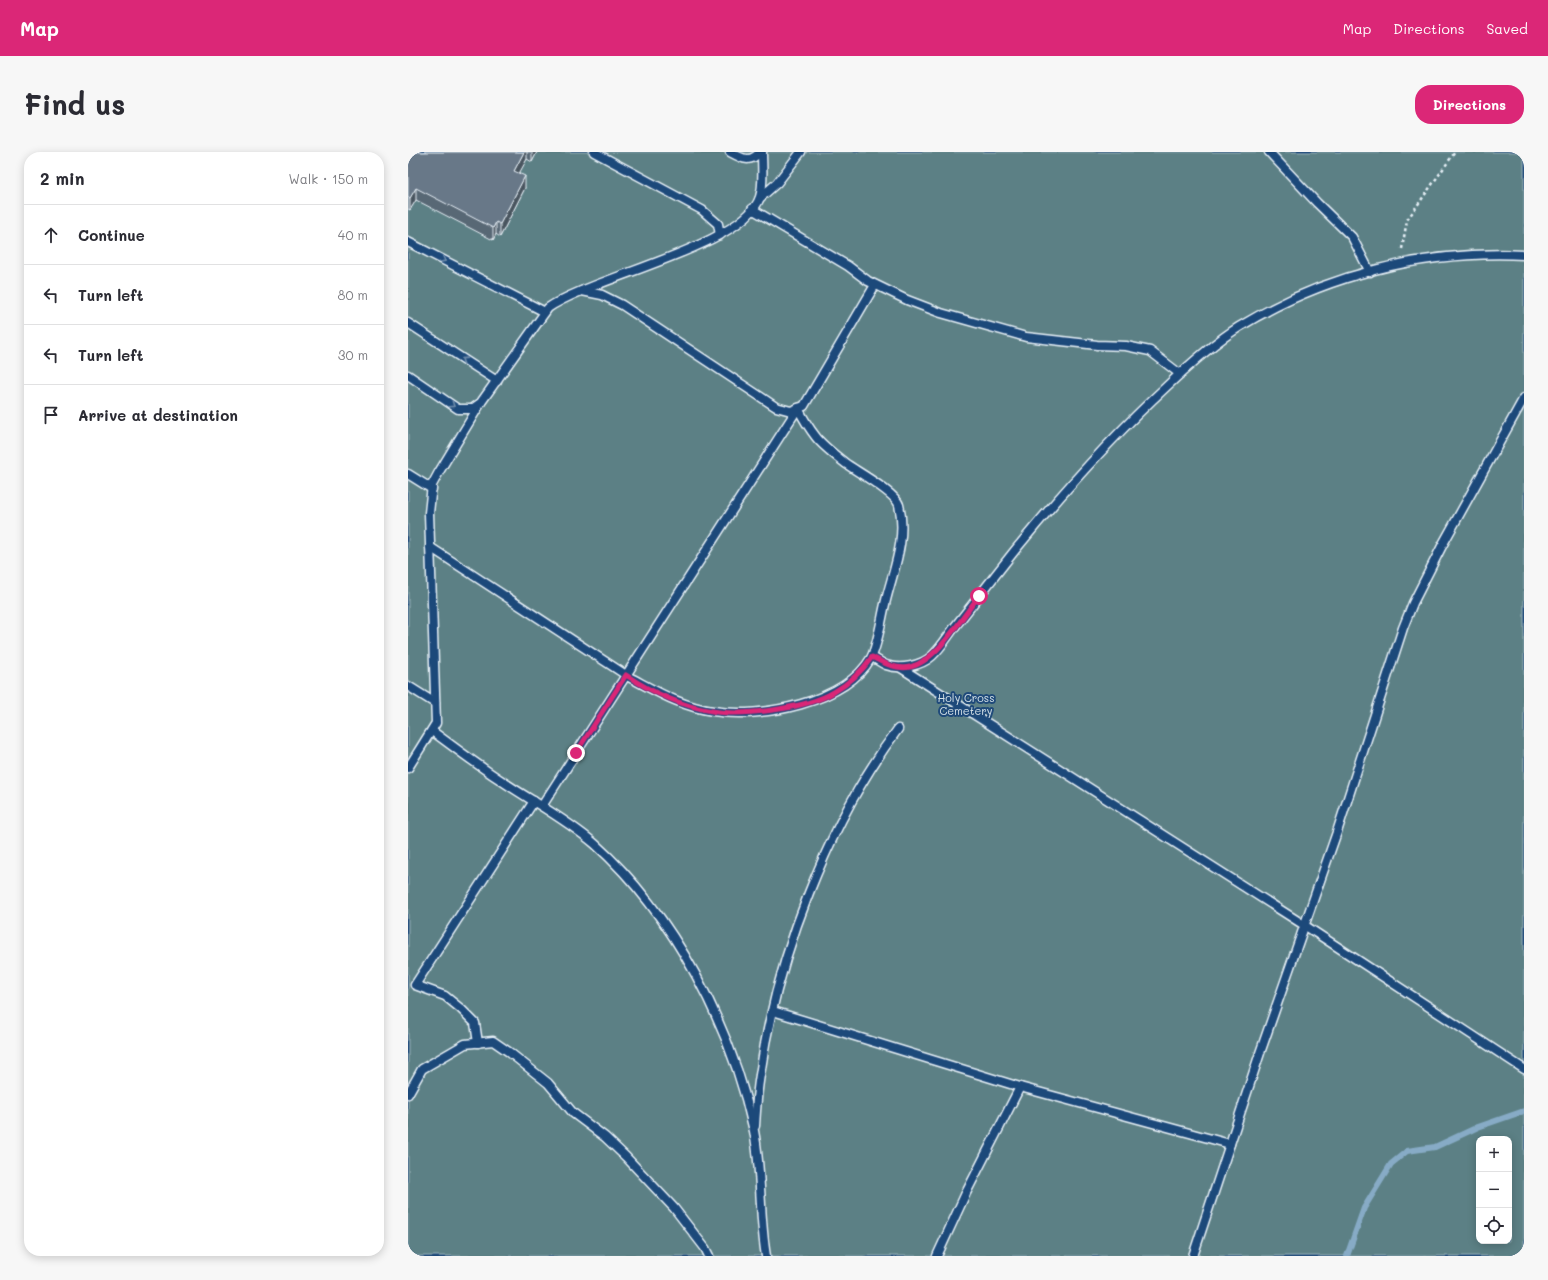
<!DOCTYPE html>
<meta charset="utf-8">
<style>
:root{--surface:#fff;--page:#f7f7f7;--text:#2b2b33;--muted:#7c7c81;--line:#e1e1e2;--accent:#db2777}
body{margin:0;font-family:Mali,sans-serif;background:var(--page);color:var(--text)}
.controls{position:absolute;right:12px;bottom:12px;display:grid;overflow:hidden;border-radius:8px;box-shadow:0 2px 10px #0003}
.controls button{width:36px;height:36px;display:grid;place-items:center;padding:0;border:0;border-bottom:1px solid var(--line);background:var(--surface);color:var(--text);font:20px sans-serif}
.stop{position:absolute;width:12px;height:12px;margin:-9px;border:3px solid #db2777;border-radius:50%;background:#fff}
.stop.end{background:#db2777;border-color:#fff;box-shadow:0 1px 4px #0008}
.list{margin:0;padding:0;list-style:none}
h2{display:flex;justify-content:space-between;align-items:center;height:52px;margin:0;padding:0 16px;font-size:17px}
h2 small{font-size:13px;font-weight:400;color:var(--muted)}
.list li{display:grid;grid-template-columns:26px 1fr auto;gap:12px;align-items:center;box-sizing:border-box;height:60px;padding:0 16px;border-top:1px solid var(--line)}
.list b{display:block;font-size:15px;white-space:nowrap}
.list em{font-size:13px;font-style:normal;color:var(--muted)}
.icon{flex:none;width:22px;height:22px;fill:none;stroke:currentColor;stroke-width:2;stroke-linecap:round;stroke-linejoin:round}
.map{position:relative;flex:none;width:1116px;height:1104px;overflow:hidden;border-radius:16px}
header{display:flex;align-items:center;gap:24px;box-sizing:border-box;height:56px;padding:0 20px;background:var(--accent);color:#fff}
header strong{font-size:19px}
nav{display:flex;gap:22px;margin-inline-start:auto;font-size:14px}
.intro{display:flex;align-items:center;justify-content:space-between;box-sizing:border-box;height:96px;padding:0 24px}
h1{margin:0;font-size:28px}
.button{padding:10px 18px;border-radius:16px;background:var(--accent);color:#fff;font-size:14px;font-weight:700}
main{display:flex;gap:24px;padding:0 24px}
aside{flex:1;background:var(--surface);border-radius:16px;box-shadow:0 2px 10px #0003}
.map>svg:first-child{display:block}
.green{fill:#5b8085;stroke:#a2b8be;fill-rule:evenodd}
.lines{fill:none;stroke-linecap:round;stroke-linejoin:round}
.stream{stroke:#87abc6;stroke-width:6}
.lane-casing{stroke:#e8f1f8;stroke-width:11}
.path{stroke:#e8f1f8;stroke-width:2.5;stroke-dasharray:3 3;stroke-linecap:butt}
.lane{stroke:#1f4a7a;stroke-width:8}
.wall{fill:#596775;stroke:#e8f1f8}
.shaded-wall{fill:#49545f;stroke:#e8f1f8}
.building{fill:#687888;stroke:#e8f1f8}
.oneway{stroke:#6f8dac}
.route{stroke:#db2777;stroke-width:5}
.labels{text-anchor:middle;stroke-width:4;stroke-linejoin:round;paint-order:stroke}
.park-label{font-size:11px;fill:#d3e0e7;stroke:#1f4a7a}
</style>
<header>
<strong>Map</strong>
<nav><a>Map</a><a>Directions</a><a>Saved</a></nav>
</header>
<div class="intro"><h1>Find us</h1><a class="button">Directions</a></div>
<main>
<aside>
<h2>2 min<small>Walk · 150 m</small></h2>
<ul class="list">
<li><svg class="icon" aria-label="ahead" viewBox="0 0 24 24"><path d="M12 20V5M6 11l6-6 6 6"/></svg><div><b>Continue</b></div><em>40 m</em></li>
<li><svg class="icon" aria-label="left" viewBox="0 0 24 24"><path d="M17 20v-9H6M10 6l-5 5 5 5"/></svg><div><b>Turn left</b></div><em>80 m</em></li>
<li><svg class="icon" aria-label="left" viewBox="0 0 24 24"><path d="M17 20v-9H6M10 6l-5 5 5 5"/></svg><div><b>Turn left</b></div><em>30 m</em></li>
<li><svg class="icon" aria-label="arrive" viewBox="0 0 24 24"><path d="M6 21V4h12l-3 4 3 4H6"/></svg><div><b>Arrive at destination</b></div></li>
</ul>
</aside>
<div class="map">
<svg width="1116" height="1104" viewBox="0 0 1116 1104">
<rect width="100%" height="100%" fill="#1f4a7a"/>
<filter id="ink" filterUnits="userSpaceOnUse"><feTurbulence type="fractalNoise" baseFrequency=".025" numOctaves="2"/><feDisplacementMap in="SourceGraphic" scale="8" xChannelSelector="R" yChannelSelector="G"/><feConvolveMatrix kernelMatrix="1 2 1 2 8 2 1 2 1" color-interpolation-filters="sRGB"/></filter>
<g filter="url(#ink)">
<!-- green -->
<path class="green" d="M0,0H1116V1104H0ZM1071,987H1101V1089H1071Z"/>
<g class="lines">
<!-- stream -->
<polyline class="stream" points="939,1104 956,1056 983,1012 999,999 1027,995 1070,975 1116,959"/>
<!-- lane casing -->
<g class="lane-casing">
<g id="lane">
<polyline points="186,0 294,58 310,72 312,83"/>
<path d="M322,0C333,6 342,12 352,0"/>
<polyline points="861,0 909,51 944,85 962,120"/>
<polyline points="352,46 369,31 393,0"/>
<polyline points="344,57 440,114 460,129 499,148 533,161 618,185 689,193 718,194 742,199 772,222"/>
<polyline points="0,90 137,160"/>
<polyline points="174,139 194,143 214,153 368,255 383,259 396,254 467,133"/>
<polyline points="0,171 89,229"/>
<polyline points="0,223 50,257 64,257 71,252"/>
<polyline points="0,322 24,337"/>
<path d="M22,395L218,523L221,525C248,539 274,555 305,559C353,567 437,551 463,506C470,493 474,463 478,448C486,416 499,386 491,353C488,341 448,319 437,311C427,303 415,294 408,285C401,276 395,266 390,256L134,654"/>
<path d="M464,505C468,507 473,511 478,513C492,518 513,514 524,504C534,495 541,482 549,472C569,447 588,422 608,397C654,341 705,284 758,235C780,214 804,192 831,175C916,123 1016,98 1116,103"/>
<polyline points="493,516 896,773 1116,917"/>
<polyline points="0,534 27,551"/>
<path d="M24,579C46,595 68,612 91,627C123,649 157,666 187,692C267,764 323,874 346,979C354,1020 351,1063 358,1104"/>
<path d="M0,616L28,571L21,361L24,333L31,320L74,249L140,156C184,125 337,94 352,45C356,32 354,14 354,0"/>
<polyline points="365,859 612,935 558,1041 529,1104"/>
<polyline points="70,891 67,871 53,857 37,844 7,833 126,649"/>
<polyline points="612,935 822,992"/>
<polyline points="0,942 14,917 57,892 85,889 101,900 140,931 165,961 197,985 218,1005 266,1056 297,1096 301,1104"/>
<path d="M347,974C348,957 349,940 352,923C368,807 420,670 490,577"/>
<polyline points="785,1104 852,901 929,680 995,476 1005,451 1035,392 1116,246"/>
</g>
</g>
<!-- path -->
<polyline class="path" points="994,97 999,68 1047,0"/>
<!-- lane -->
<use href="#lane" class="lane"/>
</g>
<!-- wall -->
<polygon class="wall" points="0,0 129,0 124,10 119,7 111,21 117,36 92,85 88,82 85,88 8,48 2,58 0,57"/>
<!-- shaded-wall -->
<g class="shaded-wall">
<polygon points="116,0 119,0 119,7 106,31 106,19"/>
<polygon points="124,0 129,0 124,10"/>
<polygon points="117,24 117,36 92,85 92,72"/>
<polygon points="8,36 8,48 2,58 2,46"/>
<polygon points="88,70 88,82 85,88 85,76"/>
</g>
<!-- building -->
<polygon class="building" points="0,0 116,0 106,19 117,24 92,72 88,70 85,76 8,36 2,46 0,45"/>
<!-- one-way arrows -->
<defs><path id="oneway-chevron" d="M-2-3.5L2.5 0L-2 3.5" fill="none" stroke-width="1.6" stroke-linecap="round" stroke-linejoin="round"/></defs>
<g class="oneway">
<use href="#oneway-chevron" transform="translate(35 108) rotate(27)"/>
<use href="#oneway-chevron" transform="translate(56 208) rotate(-147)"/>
<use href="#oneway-chevron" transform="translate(44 253) rotate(34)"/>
</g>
</g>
<g class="lines" filter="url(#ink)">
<!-- route -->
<path class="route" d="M168,601L218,523C243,540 274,554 304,559C335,565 400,556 426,540C442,531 454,519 464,505C475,511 489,518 502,515C529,509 554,465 571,444"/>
</g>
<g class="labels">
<!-- park labels -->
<g class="park-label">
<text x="558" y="550">Holy Cross<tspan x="558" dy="13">Cemetery</tspan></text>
</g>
</g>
</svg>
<div class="controls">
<button>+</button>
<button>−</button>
<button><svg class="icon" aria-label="locate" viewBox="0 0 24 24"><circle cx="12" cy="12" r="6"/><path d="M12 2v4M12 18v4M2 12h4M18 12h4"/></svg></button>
</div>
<div class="stop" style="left:571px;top:444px"></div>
<div class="stop end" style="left:168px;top:601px"></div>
</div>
</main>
